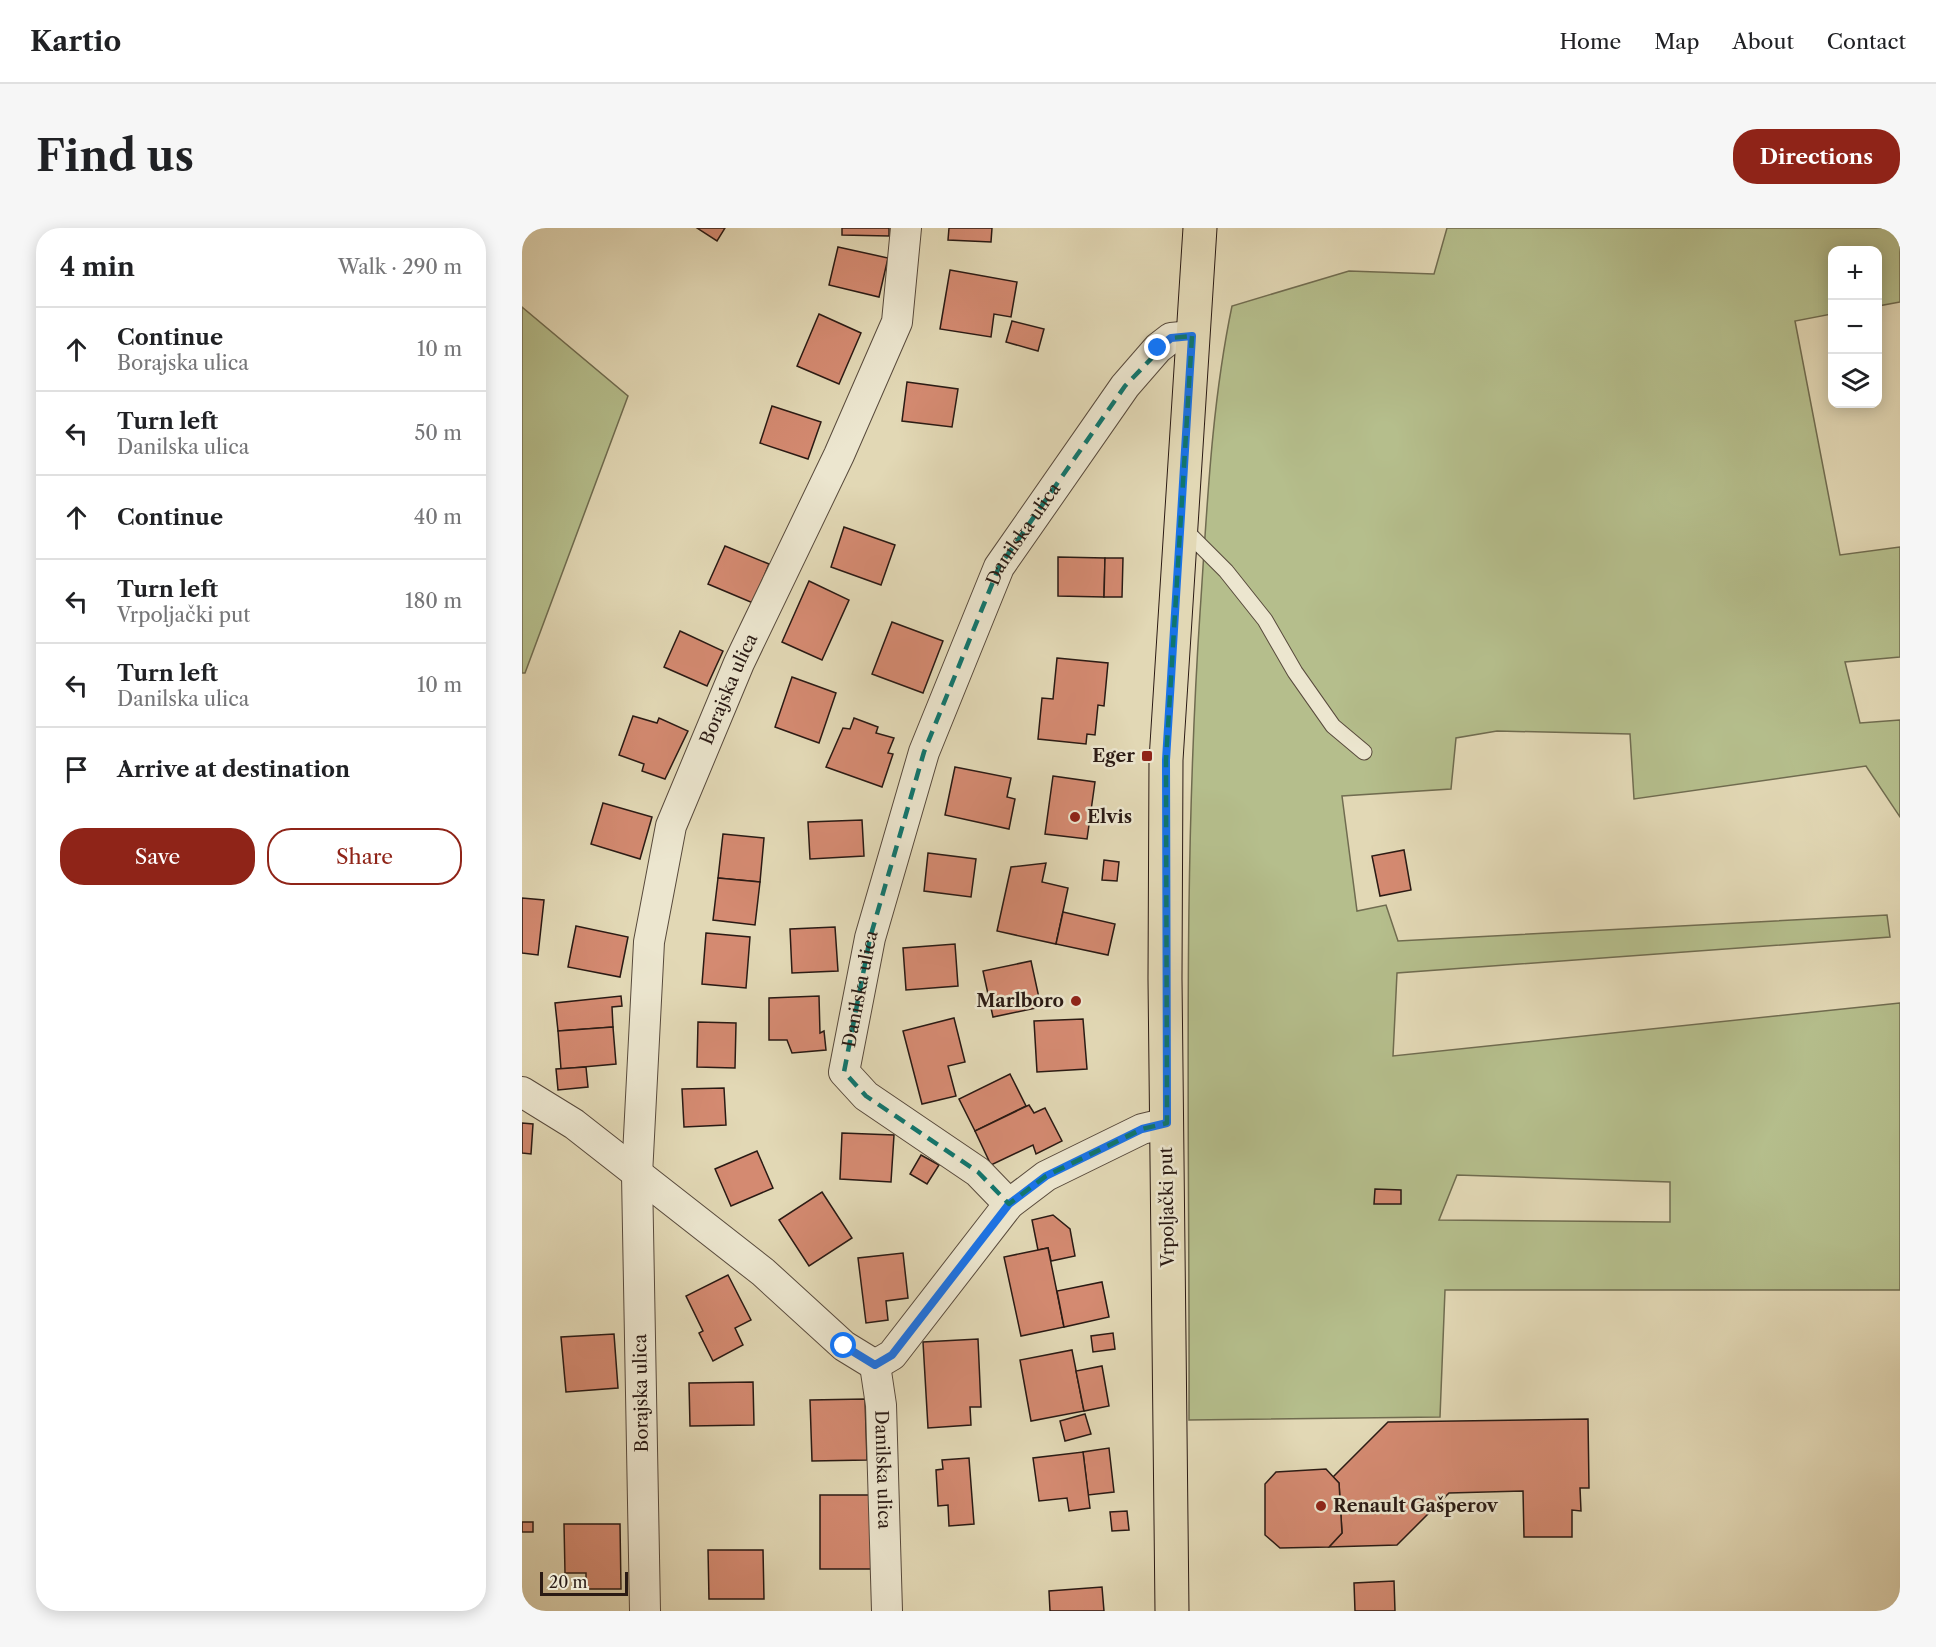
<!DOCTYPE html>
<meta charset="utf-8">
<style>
:root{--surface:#fff;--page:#f6f6f6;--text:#202124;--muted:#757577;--line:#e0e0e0;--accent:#8f2418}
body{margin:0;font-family:"Libre Caslon Text",serif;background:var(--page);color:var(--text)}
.controls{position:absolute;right:18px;top:18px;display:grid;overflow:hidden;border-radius:12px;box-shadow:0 3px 15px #0003}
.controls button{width:54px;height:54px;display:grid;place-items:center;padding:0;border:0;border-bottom:2px solid var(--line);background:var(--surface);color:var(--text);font:30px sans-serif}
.scale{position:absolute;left:18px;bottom:15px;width:88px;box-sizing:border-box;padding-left:6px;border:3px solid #2a1a14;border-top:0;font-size:16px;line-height:21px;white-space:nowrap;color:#2a1a14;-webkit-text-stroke:4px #ece6cf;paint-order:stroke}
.stop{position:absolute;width:18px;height:18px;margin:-14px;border:4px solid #1a73e8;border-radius:50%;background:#fff}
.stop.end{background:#1a73e8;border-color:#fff;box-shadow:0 2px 6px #0008}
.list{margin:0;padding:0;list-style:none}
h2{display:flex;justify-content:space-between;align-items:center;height:78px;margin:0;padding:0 24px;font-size:26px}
h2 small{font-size:20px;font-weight:400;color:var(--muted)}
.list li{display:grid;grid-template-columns:39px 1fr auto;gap:18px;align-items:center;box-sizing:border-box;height:84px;padding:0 24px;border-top:2px solid var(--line)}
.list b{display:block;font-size:22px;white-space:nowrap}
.list p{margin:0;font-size:20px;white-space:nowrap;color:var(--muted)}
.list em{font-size:20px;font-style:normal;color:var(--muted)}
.actions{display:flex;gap:12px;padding:18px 24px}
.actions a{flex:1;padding:14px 0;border:2px solid var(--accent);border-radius:24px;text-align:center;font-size:21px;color:var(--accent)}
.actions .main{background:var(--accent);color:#fff}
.icon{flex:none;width:33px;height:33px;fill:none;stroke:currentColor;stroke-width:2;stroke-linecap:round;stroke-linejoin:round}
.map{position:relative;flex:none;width:1378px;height:1383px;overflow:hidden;border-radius:24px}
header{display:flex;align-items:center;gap:36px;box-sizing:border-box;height:84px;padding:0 30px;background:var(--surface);border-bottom:2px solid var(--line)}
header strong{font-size:28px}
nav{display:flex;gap:33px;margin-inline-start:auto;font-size:21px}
.intro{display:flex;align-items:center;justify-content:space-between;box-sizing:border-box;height:144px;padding:0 36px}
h1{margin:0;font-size:42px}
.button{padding:15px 27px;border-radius:24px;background:var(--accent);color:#fff;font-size:21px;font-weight:700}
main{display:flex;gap:36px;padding:0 36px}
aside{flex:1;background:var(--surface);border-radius:24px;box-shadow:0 3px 15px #0003}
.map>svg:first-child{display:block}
.green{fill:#b5be8c;stroke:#706c50;stroke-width:1.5;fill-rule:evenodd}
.building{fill:#d48a71;stroke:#2a1a14;stroke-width:1.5}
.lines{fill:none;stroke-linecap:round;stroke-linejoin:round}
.lane-casing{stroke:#584a3c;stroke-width:17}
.street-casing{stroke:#584a3c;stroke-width:32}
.primary-casing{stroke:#2a1a14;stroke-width:35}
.lane{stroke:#ece6cf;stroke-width:15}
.street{stroke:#ece6cf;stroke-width:30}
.primary{stroke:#e2d8b5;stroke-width:33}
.route{stroke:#1a73e8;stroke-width:8}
.marked{fill:none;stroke:#0f766e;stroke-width:4.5;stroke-dasharray:12 8;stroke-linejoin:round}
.poi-dot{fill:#8f2418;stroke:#ece6cf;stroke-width:2}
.labels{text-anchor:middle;stroke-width:5;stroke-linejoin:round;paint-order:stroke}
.street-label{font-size:18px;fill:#2a1a14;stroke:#ece6cf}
.poi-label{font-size:18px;font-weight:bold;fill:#2a1a14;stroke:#ece6cf;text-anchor:end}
</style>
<header>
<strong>Kartio</strong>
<nav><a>Home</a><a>Map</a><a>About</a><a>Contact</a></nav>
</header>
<div class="intro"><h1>Find us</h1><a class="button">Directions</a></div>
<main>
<aside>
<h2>4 min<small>Walk · 290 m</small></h2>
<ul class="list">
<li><svg class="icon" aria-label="ahead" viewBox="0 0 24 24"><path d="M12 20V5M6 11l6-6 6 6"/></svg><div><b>Continue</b><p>Borajska ulica</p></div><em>10 m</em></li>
<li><svg class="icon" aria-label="left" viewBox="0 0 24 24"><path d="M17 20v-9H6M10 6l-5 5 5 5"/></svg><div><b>Turn left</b><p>Danilska ulica</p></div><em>50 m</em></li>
<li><svg class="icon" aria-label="ahead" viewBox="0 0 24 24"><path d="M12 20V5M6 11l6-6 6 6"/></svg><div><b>Continue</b></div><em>40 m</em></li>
<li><svg class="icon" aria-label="left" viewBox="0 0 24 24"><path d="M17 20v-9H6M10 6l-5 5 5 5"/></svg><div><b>Turn left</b><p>Vrpoljački put</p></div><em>180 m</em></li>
<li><svg class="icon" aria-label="left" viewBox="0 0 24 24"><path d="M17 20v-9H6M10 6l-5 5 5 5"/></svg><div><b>Turn left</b><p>Danilska ulica</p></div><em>10 m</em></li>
<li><svg class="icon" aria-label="arrive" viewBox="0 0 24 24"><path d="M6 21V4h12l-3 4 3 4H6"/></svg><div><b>Arrive at destination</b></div></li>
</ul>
<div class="actions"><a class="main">Save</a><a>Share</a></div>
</aside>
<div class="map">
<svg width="1378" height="1383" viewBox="0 0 1378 1383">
<rect width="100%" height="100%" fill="#e2d8b5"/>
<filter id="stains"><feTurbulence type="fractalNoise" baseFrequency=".00333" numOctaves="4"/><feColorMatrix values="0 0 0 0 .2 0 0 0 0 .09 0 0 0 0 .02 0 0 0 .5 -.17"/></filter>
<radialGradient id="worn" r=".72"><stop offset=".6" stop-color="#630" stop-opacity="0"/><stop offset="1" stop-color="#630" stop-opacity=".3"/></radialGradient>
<!-- green -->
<g class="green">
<path d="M925,0H1378V74L1356,78V22H1310V86L1273,93L1318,327L1378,319V429L1323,434L1338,495L1378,492V589L1344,538L1112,571L1108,506L975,503L934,510L929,561L820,568L835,683L864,677L876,713L1365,687L1368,709L875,745L871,828L1378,775V1062H923L918,1189L667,1192C668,923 660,653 678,385C685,282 689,179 710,78L827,43L912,46ZM935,947L1148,954V994L917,992Z"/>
<polygon points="0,79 106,168 3,445 0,445"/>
</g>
<!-- building -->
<g class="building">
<polygon points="175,0 203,0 195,13"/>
<polygon points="320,0 367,0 367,8 320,7"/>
<polygon points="427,0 470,0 469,14 426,12"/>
<polygon points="316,19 366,30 357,69 307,57"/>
<polygon points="428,42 495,54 489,89 472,86 469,109 418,101"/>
<polygon points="297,86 339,105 317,156 275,138"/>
<polygon points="490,93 522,101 516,123 484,114"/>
<polygon points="385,154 436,161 430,199 380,193"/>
<polygon points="250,178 299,194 286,231 238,215"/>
<polygon points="322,299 373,317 359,357 309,339"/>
<polygon points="203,318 247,336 231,375 186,356"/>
<polygon points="536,329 583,330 582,369 536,368"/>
<polygon points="583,330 601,330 600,369 582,369"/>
<polygon points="287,353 327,372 300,432 260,414"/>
<polygon points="370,394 421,413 401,465 350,446"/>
<polygon points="158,403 201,423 185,458 142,439"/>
<polygon points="535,430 586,435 582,478 576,477 573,507 565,506 564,516 516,511 520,470 531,471"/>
<polygon points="270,449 314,465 297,515 253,499"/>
<polygon points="111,488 135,495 137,490 166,503 143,551 120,543 122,536 97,527"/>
<polygon points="332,490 356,499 354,505 372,510 366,525 371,526 360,559 304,539 321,500 328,501"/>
<polygon points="433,539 489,550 485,569 493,571 487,601 423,587"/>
<polygon points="531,548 573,554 565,611 523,606"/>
<polygon points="81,575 130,589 118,631 69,616"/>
<polygon points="340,592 342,628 288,631 286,594"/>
<polygon points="201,606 242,610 238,654 196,650"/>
<polygon points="882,622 889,662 858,668 850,628"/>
<polygon points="406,625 454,631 449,669 402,663"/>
<polygon points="582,632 597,634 595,653 580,652"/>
<polygon points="524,635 520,654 546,660 534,716 475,703 489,639"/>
<polygon points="196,650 238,654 233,697 191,692"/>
<polygon points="0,670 22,672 16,727 0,725"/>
<polygon points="541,684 593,696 586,727 534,716"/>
<polygon points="54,698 106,709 98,749 46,739"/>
<polygon points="313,699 316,743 270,745 268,701"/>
<polygon points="184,705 228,709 224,760 180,756"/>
<polygon points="433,716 436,758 384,762 381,720"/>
<polygon points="509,733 519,779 471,789 461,743"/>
<polygon points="99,768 100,778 90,779 91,799 36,803 33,775"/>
<polygon points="297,768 298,805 302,803 304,822 270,825 265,812 247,812 247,770"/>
<polygon points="432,790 443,834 426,838 434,868 400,876 381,803"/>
<polygon points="561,791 565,841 515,844 512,793"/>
<polygon points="176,794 214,795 213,840 175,839"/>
<polygon points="91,799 94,836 39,841 36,803"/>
<polygon points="64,839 66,859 36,862 34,841"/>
<polygon points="488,846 504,878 453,903 437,871"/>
<polygon points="202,860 204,897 162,899 160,861"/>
<polygon points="507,877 512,885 523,880 540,913 514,926 511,917 469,937 453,903"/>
<polygon points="0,895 11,896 9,926 0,925"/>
<polygon points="320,905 372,907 369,954 318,951"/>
<polygon points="235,923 251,960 209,978 193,941"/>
<polygon points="399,927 417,937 405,956 388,946"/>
<polygon points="853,961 879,962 879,976 852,976"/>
<polygon points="300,964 330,1010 287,1038 257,992"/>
<polygon points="531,987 548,1001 553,1028 529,1033 526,1020 516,1022 510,992"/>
<polygon points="526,1020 542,1099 499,1108 482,1029"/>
<polygon points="381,1025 386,1070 364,1073 366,1092 344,1095 336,1030"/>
<polygon points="206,1047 229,1092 213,1100 221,1117 191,1133 177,1105 181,1103 164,1068"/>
<polygon points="580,1054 587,1089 542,1099 535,1063"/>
<polygon points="591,1105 593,1121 571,1124 569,1108"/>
<polygon points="92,1106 96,1160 44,1164 39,1109"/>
<polygon points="456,1111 459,1179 448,1179 449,1197 406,1200 401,1114"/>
<polygon points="550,1122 562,1183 509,1193 498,1132"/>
<polygon points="580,1138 587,1178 562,1183 554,1143"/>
<polygon points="231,1154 232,1197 168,1198 167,1155"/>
<polygon points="343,1171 345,1232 290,1233 288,1172"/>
<polygon points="563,1186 569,1206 543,1213 538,1193"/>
<polygon points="1066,1191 1067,1260 1058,1260 1059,1283 1050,1282 1050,1309 1002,1309 1001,1263 927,1265 875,1317 807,1319 820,1305 817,1255 811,1249 866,1194"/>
<polygon points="587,1220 592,1264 566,1267 561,1224"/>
<polygon points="561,1224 568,1280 547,1283 545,1270 517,1273 511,1230"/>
<polygon points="447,1230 452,1296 427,1298 426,1277 416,1278 414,1242 421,1241 420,1232"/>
<polygon points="804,1241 817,1255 820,1305 807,1319 758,1320 743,1307 743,1256 754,1244"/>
<polygon points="298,1267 349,1267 350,1341 298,1341"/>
<polygon points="605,1283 607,1302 590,1303 588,1284"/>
<rect x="0" y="1294" width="11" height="10"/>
<polygon points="42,1296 98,1296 99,1361 64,1361 64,1345 43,1345"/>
<polygon points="186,1322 241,1322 242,1371 187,1371"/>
<polygon points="872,1353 873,1383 833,1383 832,1355"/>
<polygon points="580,1359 582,1383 528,1383 527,1363"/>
</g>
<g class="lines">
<!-- lane casing -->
<g class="lane-casing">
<polyline id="lane" points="660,299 704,343 743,392 773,444 811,498 842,524"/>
</g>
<!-- street casing -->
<g class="street-casing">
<g id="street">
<polyline points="0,864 52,896 241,1044 322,1118 353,1137"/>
<path id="s1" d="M487,976L456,944L344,868L322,844L348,710L402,524L477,339L603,158L636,120L649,110L670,108"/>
<polyline points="353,1137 370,1127 487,976 524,948 620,901 645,895"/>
<path id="s2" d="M353,1137L359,1177L365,1383"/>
<path id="s3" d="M123,1383L115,947L127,714L149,598L217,435L317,227L375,94L384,0"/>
</g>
</g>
<!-- primary casing -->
<g class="primary-casing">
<polyline id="primary" points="650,1383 643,751 644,532 678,0"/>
</g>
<!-- lane -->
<use href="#lane" class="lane"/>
<!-- street -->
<use href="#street" class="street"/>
<!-- primary -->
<use href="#primary" class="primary"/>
</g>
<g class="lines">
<!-- route -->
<polyline class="route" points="322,1118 353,1137 370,1127 487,976 524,948 620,901 645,895 644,532 670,108 649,110 636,120"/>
</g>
<!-- marked area -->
<path class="marked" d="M670,108L644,532L645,895L620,901L524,948L487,976L456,944L344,868L322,844L348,710L402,524L477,339L603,158L649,110Z"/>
<!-- markers -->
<g class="poi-dot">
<rect x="619" y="522" width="12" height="12" rx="3"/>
<circle cx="553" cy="589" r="6"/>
<circle cx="554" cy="773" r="6"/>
<circle cx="799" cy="1278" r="6"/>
</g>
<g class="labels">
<!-- street labels -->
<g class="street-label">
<text dy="6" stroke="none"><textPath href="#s1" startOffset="783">Danilska ulica</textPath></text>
<text dy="6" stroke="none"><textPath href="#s3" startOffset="936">Borajska ulica</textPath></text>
<text dy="6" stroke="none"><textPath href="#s1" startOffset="297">Danilska ulica</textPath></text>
<text transform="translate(645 979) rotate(-91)" y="6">Vrpoljački put</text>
<text transform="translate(119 1165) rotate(-91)" y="6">Borajska ulica</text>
<text dy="6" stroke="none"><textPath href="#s2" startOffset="105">Danilska ulica</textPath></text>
</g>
<!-- poi labels -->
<g class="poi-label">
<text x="613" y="534">Eger</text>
<text x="565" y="595" text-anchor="start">Elvis</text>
<text x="542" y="779">Marlboro</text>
<text x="811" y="1284" text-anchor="start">Renault Gašperov</text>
</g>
</g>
<rect width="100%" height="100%" filter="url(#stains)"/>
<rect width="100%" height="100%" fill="url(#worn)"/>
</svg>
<div class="controls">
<button>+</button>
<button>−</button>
<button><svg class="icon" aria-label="layers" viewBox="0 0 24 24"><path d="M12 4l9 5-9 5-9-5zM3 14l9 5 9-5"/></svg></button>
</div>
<div class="scale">20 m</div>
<div class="stop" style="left:322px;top:1118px"></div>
<div class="stop end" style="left:636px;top:120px"></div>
</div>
</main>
